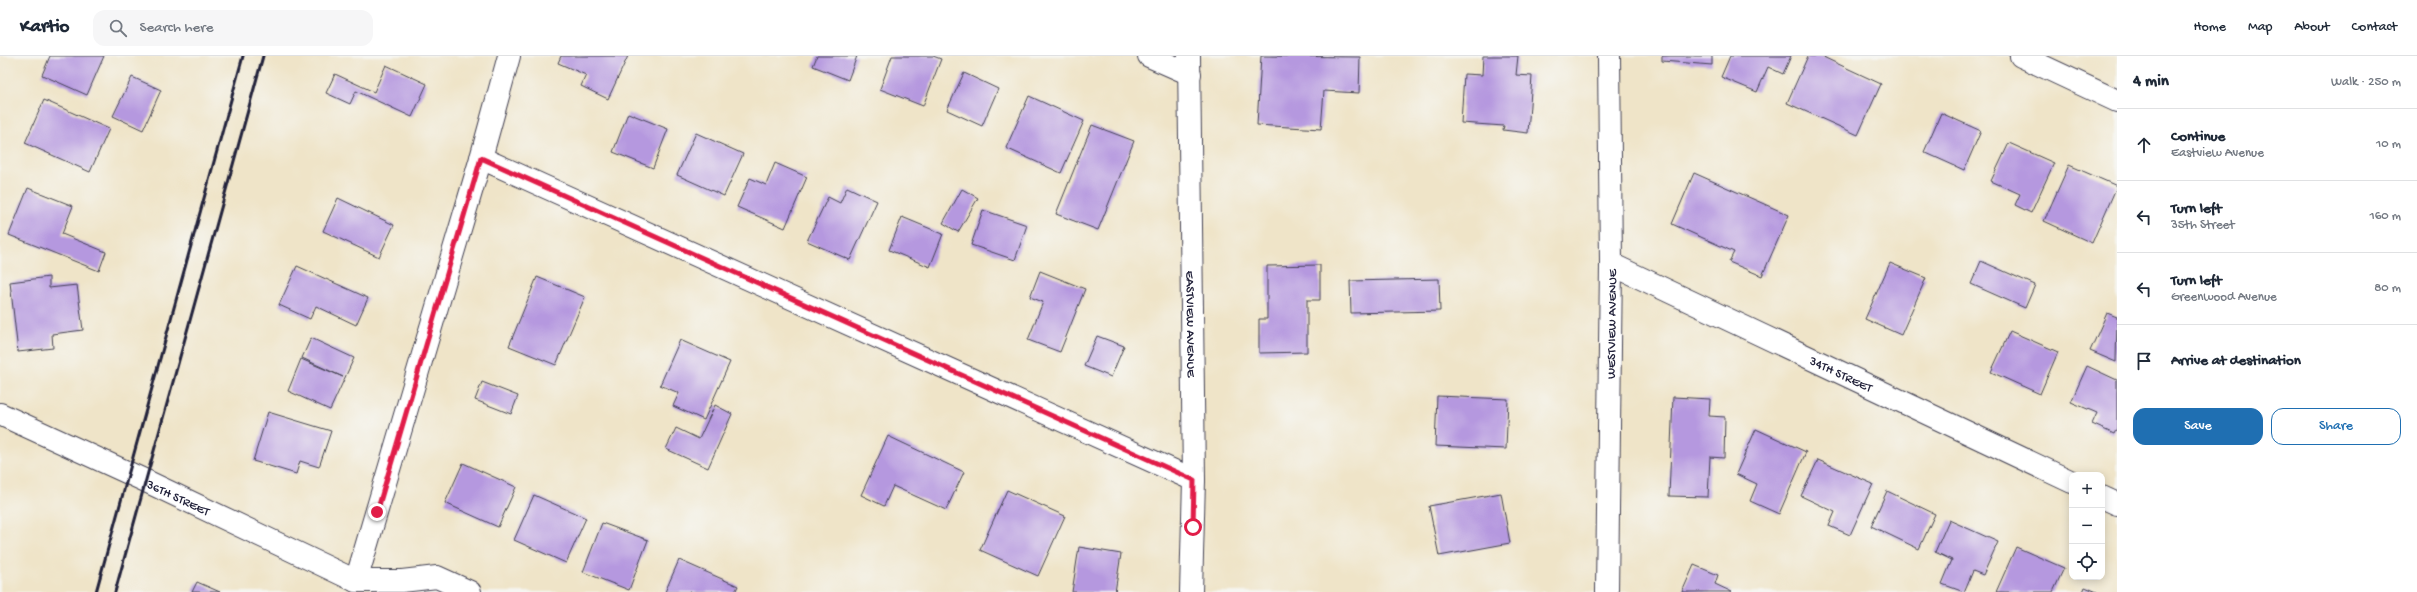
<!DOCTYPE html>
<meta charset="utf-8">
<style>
:root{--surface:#fff;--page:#f6f6f7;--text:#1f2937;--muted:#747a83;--line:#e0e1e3;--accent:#1f6fb2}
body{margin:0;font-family:"Gochi Hand",sans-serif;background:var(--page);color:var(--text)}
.controls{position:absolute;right:12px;bottom:12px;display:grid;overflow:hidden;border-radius:8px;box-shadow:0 2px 10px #0003}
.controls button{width:36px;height:36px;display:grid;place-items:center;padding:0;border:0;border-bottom:1px solid var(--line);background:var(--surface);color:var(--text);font:20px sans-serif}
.stop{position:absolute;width:12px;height:12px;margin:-9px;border:3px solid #e11d48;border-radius:50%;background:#fff}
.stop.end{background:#e11d48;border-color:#fff;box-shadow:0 1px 4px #0008}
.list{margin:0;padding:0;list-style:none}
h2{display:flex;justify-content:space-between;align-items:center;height:52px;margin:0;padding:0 16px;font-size:17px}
h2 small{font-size:13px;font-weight:400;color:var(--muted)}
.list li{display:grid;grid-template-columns:26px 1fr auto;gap:12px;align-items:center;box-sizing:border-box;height:72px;padding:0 16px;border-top:1px solid var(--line)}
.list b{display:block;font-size:15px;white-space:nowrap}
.list p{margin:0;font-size:13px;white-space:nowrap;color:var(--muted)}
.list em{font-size:13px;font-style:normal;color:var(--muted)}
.actions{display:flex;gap:8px;padding:12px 16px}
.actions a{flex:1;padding:9px 0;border:1px solid var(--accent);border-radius:12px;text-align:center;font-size:14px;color:var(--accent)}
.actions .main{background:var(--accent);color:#fff}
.icon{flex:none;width:22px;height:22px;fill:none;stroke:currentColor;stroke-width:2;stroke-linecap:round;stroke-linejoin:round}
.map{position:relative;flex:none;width:2117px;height:536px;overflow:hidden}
header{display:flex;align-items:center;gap:24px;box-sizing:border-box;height:56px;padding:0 20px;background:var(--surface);border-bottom:1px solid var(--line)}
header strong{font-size:19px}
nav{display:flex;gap:22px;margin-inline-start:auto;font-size:14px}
.search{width:280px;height:36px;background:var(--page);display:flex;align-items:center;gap:10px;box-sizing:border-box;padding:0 14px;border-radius:12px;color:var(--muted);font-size:15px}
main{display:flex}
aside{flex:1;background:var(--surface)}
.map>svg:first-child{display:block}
.building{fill:#b598df}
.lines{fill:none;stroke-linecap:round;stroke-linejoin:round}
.street-casing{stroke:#413f50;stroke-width:24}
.secondary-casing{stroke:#413f50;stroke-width:24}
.street{stroke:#fff;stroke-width:22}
.secondary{stroke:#fff;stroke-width:22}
.rail{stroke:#22223b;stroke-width:3}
.route{stroke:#e11d48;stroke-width:5}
.labels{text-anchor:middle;stroke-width:3.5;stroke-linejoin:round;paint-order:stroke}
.street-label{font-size:13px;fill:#22223b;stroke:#f6f6f2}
</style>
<header>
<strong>Kartio</strong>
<div class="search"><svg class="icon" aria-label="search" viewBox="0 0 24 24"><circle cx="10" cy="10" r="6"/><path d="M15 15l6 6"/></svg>Search here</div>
<nav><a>Home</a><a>Map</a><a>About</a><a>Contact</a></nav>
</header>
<main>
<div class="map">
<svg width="2117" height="536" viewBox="0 0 2117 536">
<rect width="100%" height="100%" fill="#f6f6f2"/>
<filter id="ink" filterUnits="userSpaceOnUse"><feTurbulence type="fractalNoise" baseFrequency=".025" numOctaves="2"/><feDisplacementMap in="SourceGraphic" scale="8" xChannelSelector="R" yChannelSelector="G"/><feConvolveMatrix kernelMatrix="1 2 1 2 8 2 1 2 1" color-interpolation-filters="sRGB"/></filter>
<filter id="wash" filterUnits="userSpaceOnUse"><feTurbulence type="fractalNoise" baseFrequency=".012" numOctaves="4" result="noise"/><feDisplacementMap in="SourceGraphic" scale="16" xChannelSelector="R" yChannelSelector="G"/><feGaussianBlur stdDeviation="0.9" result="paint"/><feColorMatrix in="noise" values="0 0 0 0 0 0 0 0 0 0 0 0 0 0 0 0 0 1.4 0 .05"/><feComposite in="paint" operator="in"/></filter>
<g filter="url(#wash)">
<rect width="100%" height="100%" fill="#efe4c8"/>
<g id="blocks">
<!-- building -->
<g class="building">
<polygon points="50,0 104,0 87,39 42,19"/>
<polygon points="561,0 628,0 608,43 581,30 586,19 558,7"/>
<polygon points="817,0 857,0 848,24 813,10"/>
<polygon points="892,0 933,0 941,3 923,50 880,33"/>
<polygon points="1261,0 1360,1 1359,37 1324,35 1321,73 1257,69"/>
<polygon points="1483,0 1518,0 1516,19 1532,20 1528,77 1503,74 1504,70 1461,67 1464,18 1482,19"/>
<polygon points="1662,0 1712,0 1712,9 1662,5"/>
<polygon points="1730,0 1791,0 1783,18 1768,11 1757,36 1721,21"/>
<polygon points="1808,0 1821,0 1881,28 1858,79 1787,47"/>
<polygon points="386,9 427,28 412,61 356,35 350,48 326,37 335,18 374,36"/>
<polygon points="964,17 998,33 982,70 947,54"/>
<polygon points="132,21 161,34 143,74 113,60"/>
<polygon points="1029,40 1084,65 1061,117 1006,92"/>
<polygon points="44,44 109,73 90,116 25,87"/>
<polygon points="628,57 668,73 653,112 613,96"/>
<polygon points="1941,57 1981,75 1964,114 1924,96"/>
<polygon points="1092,69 1134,85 1098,174 1056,158"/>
<polygon points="696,77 743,98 724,140 677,119"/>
<polygon points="2009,87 2054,107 2031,157 2015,149 2020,138 1991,125"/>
<polygon points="775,107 807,121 785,172 737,151 750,122 766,129"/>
<polygon points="2069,109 2117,130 2092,187 2044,165"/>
<polygon points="1694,117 1789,159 1762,220 1729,206 1734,196 1672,168"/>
<polygon points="847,131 877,145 850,204 807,185 828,141 840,147"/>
<polygon points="28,132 73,150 62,178 106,196 99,215 9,179"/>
<polygon points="962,133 978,142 958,176 943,167"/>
<polygon points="338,142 394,169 379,201 323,175"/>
<polygon points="983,154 1027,169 1015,204 971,189"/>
<polygon points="902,161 943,178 930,211 889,194"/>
<polygon points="1981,205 2035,229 2025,252 1971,228"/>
<polygon points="1890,207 1926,222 1901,279 1865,263"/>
<polygon points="1320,209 1320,244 1307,244 1307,296 1259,297 1259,263 1267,263 1267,210"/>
<polygon points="297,210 368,242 356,269 316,250 310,263 279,249"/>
<polygon points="1040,215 1085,233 1060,296 1028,284 1043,246 1030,241"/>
<polygon points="49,221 49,232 77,229 83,274 52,278 53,292 18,296 10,226"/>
<polygon points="537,221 585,241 556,309 509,290"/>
<polygon points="1439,223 1440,255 1351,257 1350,225"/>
<polygon points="2107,257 2117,261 2116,306 2090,295"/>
<polygon points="2010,275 2058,296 2040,338 1991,316"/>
<polygon points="1097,280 1124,290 1111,321 1084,310"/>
<polygon points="311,282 354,302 330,354 288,335 301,303 343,321 302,302"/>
<polygon points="680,284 730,306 704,364 673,350 679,337 660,329"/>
<polygon points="2087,310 2117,324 2117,372 2114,378 2092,368 2097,357 2071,346"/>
<polygon points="482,326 518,340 511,358 475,344"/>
<polygon points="1437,340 1508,343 1506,393 1435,390"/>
<polygon points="1673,341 1710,343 1709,360 1725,361 1724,402 1710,401 1708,441 1669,440"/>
<polygon points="715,349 732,358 708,412 666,393 676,372 699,383"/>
<polygon points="268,356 331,375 319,411 300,405 296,418 253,405"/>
<polygon points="1756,373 1806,396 1779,458 1750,445 1757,428 1736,418"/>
<polygon points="888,380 964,416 946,454 893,430 884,450 861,439"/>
<polygon points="1818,404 1873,428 1850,479 1829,470 1835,456 1801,440"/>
<polygon points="463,407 516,431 498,471 445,447"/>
<polygon points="1007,434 1065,460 1038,520 980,494"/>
<polygon points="1887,435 1935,458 1919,493 1871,470"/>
<polygon points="1501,437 1510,487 1439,500 1429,450"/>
<polygon points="534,439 586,462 566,507 514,484"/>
<polygon points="1949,464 1998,486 1983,519 1973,515 1964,536 1942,528 1952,504 1935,496"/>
<polygon points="602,467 648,484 629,534 583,516"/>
<polygon points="1079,491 1121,498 1115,536 1072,536"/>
<polygon points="2016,491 2064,512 2053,536 1996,536"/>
<polygon points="679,504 738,530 735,536 665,536"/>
<polygon points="1694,509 1718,519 1715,528 1732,536 1682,536"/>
<polygon points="197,526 220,536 192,536"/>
<polygon points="2085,531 2097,536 2083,536"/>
</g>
</g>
</g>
<g filter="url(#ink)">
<use href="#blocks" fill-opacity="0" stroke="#413f50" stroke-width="1"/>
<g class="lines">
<!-- street casing -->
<g class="street-casing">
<g id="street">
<polyline points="1149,0 1190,18"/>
<path id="s1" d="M1189,0L1194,424L1191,536"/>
<polyline points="2021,0 2117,45"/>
<polyline points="481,102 1194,424"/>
<path id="s2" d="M1611,208L2072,426"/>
<polyline points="2102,441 2117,448"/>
<polyline points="356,525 481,102 509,0"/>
<path id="s3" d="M1607,536L1611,208L1609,0"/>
</g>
</g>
<!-- secondary casing -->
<g class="secondary-casing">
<g id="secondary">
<path id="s4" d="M0,358L146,425L356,525H402L437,521L470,536"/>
</g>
</g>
<!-- street -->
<use href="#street" class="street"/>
<!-- secondary -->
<use href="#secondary" class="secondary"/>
<!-- rail -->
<g class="rail">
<polyline points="96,536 243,0"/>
<polyline points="115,536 263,0"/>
</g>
</g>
</g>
<g class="lines" filter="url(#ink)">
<!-- route -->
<polyline class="route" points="377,456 481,102 1194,424 1193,471"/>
</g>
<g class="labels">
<!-- street labels -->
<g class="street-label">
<text dy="5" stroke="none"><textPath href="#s1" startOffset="268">EASTVIEW AVENUE</textPath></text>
<text dy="5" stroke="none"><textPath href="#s3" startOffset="268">WESTVIEW AVENUE</textPath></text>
<text dy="5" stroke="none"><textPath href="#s2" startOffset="255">34TH STREET</textPath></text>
<text dy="5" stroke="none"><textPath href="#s4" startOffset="197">36TH STREET</textPath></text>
</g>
</g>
</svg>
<div class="controls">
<button>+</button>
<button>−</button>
<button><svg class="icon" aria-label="locate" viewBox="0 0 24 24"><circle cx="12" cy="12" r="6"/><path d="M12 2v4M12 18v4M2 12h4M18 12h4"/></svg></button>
</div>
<div class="stop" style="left:1193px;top:471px"></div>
<div class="stop end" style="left:377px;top:456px"></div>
</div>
<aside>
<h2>4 min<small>Walk · 250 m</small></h2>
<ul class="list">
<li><svg class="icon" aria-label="ahead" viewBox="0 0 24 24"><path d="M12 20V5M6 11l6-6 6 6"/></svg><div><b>Continue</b><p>Eastview Avenue</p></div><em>10 m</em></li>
<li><svg class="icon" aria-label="left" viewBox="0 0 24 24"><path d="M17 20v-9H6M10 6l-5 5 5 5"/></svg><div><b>Turn left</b><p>35th Street</p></div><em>160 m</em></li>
<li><svg class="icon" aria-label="left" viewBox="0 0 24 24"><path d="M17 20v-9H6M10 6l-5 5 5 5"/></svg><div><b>Turn left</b><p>Greenwood Avenue</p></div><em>80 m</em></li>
<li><svg class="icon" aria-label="arrive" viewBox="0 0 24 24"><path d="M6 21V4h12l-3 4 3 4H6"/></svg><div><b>Arrive at destination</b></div></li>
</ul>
<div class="actions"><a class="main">Save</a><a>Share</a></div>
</aside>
</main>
